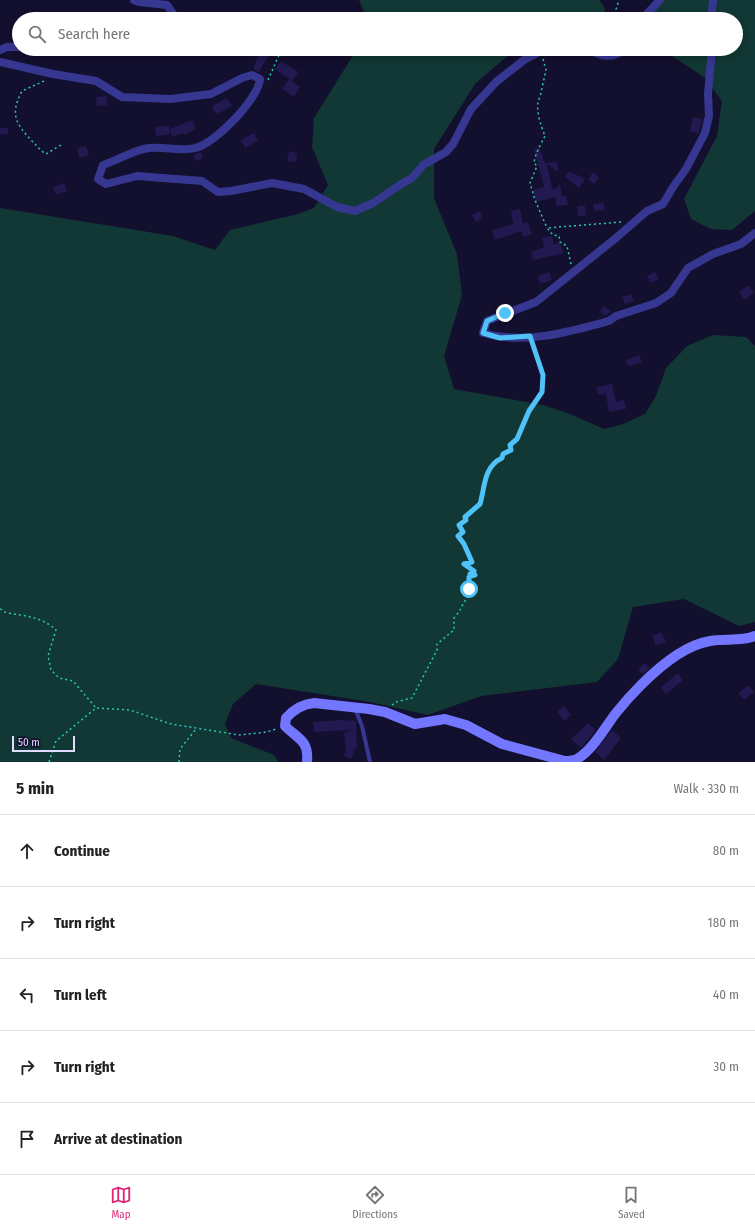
<!DOCTYPE html>
<meta charset="utf-8">
<style>
:root{--surface:#fff;--page:#f6f6f6;--text:#222;--muted:#767676;--line:#e0e0e0;--accent:#db2777}
body{margin:0;font-family:"Fira Sans Condensed",sans-serif;background:var(--page);color:var(--text)}
.scale{position:absolute;left:12px;bottom:10px;width:63px;box-sizing:border-box;padding-left:4px;border:2px solid #dedcff;border-top:0;font-size:11px;line-height:14px;white-space:nowrap;color:#dedcff;-webkit-text-stroke:3px #130f2e;paint-order:stroke}
.stop{position:absolute;width:12px;height:12px;margin:-9px;border:3px solid #4fc3f7;border-radius:50%;background:#fff}
.stop.end{background:#4fc3f7;border-color:#fff;box-shadow:0 1px 4px #0008}
.list{margin:0;padding:0;list-style:none}
h2{display:flex;justify-content:space-between;align-items:center;height:52px;margin:0;padding:0 16px;font-size:17px}
h2 small{font-size:13px;font-weight:400;color:var(--muted)}
.list li{display:grid;grid-template-columns:26px 1fr auto;gap:12px;align-items:center;box-sizing:border-box;height:72px;padding:0 16px;border-top:1px solid var(--line)}
.list b{display:block;font-size:15px;white-space:nowrap}
.list em{font-size:13px;font-style:normal;color:var(--muted)}
.icon{flex:none;width:22px;height:22px;fill:none;stroke:currentColor;stroke-width:2;stroke-linecap:round;stroke-linejoin:round}
.map{position:relative;flex:none;width:755px;height:762px;overflow:hidden}
.search{position:absolute;background:var(--surface);box-shadow:0 2px 10px #0003;left:12px;right:12px;top:12px;height:44px;display:flex;align-items:center;gap:10px;box-sizing:border-box;padding:0 14px;border-radius:22px;color:var(--muted);font-size:15px}
.sheet{height:412px;background:var(--surface)}
nav{display:flex;justify-content:space-around;align-items:center;box-sizing:border-box;height:56px;border-top:1px solid var(--line);background:var(--surface);font-size:11px;color:var(--muted)}
nav a{display:grid;justify-items:center;gap:2px}
nav .on{color:var(--accent)}
.map>svg:first-child{display:block}
.green{fill:#113835}
.building{fill:#221950}
.lines{fill:none;stroke-linecap:round;stroke-linejoin:round}
.path{stroke:#25cab7;stroke-width:1.5;stroke-dasharray:2 3;stroke-linecap:butt}
.lane{stroke:#363791;stroke-width:4}
.street{stroke:#363791;stroke-width:8}
.secondary{stroke:#7376ff;stroke-width:10}
.route{stroke:#4fc3f7;stroke-width:5}
</style>
<div class="map">
<svg width="755" height="762" viewBox="0 0 755 762">
<rect width="100%" height="100%" fill="#130f2e"/>
<!-- green -->
<g class="green">
<polygon points="359,0 599,0 605,8 603,19 363,19 364,12"/>
<polygon points="655,0 755,0 755,211 732,230 711,229 691,219 684,199 717,136 722,101 704,77 661,49 736,49 736,19 653,19"/>
<polygon points="357,49 519,49 505,58 475,84 434,149 434,198 457,254 462,295 444,356 454,389 543,405 570,414 604,429 623,424 645,414 656,396 666,368 687,346 713,335 746,337 755,346 755,622 739,626 684,599 633,607 618,659 597,682 481,696 428,715 370,702 256,684 233,704 225,724 231,738 274,755 278,762 0,762 0,208 173,236 215,250 230,230 298,214 314,208 328,185 312,147 314,118"/>
</g>
<!-- building -->
<g class="building">
<polygon points="261,49 272,49 259,72 254,70 254,66"/>
<polygon points="281,61 298,72 292,81 275,69"/>
<polygon points="289,79 300,87 294,97 282,89"/>
<polygon points="106,96 107,105 97,106 96,97"/>
<polygon points="227,98 232,106 216,115 212,106"/>
<polygon points="693,117 703,119 698,134 690,131"/>
<polygon points="192,120 196,129 184,135 183,133 172,137 170,129"/>
<polygon points="169,125 170,134 156,136 155,127"/>
<polygon points="0,128 8,128 8,134 0,135"/>
<polygon points="254,133 258,141 245,148 241,140"/>
<polygon points="86,146 89,155 79,158 77,148"/>
<polygon points="539,147 545,163 557,162 558,172 547,164 552,189 557,188 560,184 562,196 566,196 568,205 556,206 555,197 536,202 533,190 544,187 534,149"/>
<polygon points="289,151 297,153 296,162 287,161"/>
<polygon points="201,152 203,158 196,161 193,155"/>
<polygon points="569,171 585,179 579,188 565,177"/>
<polygon points="593,172 599,178 594,184 588,179"/>
<polygon points="64,183 67,191 56,195 53,187"/>
<polygon points="604,203 605,210 594,211 593,204"/>
<polygon points="577,206 585,206 586,216 578,216"/>
<polygon points="520,209 523,224 528,222 532,234 523,237 521,231 495,240 492,230 513,224 511,211"/>
<polygon points="479,211 483,218 476,222 472,215"/>
<polygon points="552,236 554,245 559,242 564,253 533,260 531,252 544,247 542,238"/>
<polygon points="549,272 552,280 540,284 538,276"/>
<polygon points="655,272 659,279 651,283 647,276"/>
<polygon points="748,285 754,293 744,300 739,292"/>
<polygon points="631,294 634,301 625,304 622,297"/>
<polygon points="603,306 611,311 606,316 600,312"/>
<polygon points="639,355 642,362 628,366 626,360"/>
<polygon points="612,384 616,402 624,400 626,409 609,412 606,394 598,395 596,387"/>
<polygon points="661,632 666,642 656,646 652,636"/>
<polygon points="644,663 650,668 643,674 638,670"/>
<polygon points="678,673 683,680 666,694 661,687"/>
<polygon points="749,685 754,692 744,700 738,693"/>
<polygon points="564,706 571,715 564,721 557,712"/>
<polygon points="342,720 356,721 357,748 355,748 351,759 344,756 346,750 344,733 352,730 314,732 313,722"/>
<polygon points="588,723 596,730 581,748 571,739"/>
<polygon points="612,730 621,738 604,760 595,752"/>
</g>
<g class="lines">
<!-- path -->
<g class="path">
<polyline points="613,19 619,0"/>
<path d="M543,59L546,70L540,97C534,107 541,126 545,136C541,144 535,154 534,163L537,166L530,183L535,200L547,228"/>
<polyline points="268,80 279,55 286,53 290,49"/>
<path d="M44,81L22,91C10,114 15,123 32,141C36,145 40,150 46,154L61,145"/>
<polyline points="571,264 567,246 560,242 559,236 553,235 547,228 621,222"/>
<path d="M0,609C3,610 5,613 8,613C26,616 42,617 56,630L48,656L51,670L59,678L73,681L96,708"/>
<path d="M392,705L396,702L412,698L437,650V644L454,630V618C461,611 462,603 469,596V577L475,575L470,574L474,571L464,563L472,562L464,544L458,536L463,532L459,525L466,520L465,517L480,504C485,488 483,467 502,458L503,454L511,450L509,445L517,439L529,411L542,392L543,375L534,346"/>
<polyline points="49,762 56,741 96,708 130,710 171,724 239,735 267,732 276,729"/>
<polyline points="179,762 180,749 196,729"/>
</g>
<!-- lane -->
<polyline class="lane" points="355,709 362,726 370,762"/>
<!-- street -->
<g class="street">
<polyline points="134,0 139,2 167,5 175,16 174,19"/>
<polyline points="642,19 660,0"/>
<polyline points="711,19 713,0"/>
<polyline points="46,49 48,49"/>
<path d="M586,49C601,56 611,60 625,49"/>
<path d="M712,49L708,94L709,116L705,133L686,169L673,187L663,204L647,211L616,238L536,302L487,321L483,333C524,345 569,332 609,321L616,316L656,303L671,293L688,268L713,254L741,244L755,233"/>
<polyline points="0,50 7,47 19,47"/>
<path d="M0,62L53,74L96,81L122,97L170,99L211,94L242,78L252,75L260,79C259,98 215,144 195,148C181,152 164,146 149,148C133,150 119,160 103,165L98,179L106,184L137,176L202,181L218,192L231,191L272,183L304,189L337,207L355,211L373,203L403,183L412,178L423,165L446,152L453,144L471,109L496,82L524,60L545,49"/>
</g>
<!-- secondary -->
<path class="secondary" d="M307,762C309,740 298,739 285,726L286,718C294,709 303,704 314,703L369,709L385,712L415,724L445,719L466,725L502,744L565,761C569,761 573,761 577,759C593,750 605,727 616,713C624,703 632,694 641,685C658,668 685,645 710,641C725,638 740,642 755,636"/>
</g>
<g class="lines">
<!-- route -->
<path class="route" d="M469,589V577L475,575L470,574L474,571L464,564L472,562L464,544L458,536L463,532L459,525L466,520L465,517L480,504C485,488 483,467 502,458L503,454L511,450L510,445L517,439L529,411L542,392L543,375L530,336L500,338L483,333L487,321L505,313"/>
</g>
</svg>
<div class="scale">50 m</div>
<div class="stop" style="left:469px;top:589px"></div>
<div class="stop end" style="left:505px;top:313px"></div>
<div class="search"><svg class="icon" aria-label="search" viewBox="0 0 24 24"><circle cx="10" cy="10" r="6"/><path d="M15 15l6 6"/></svg>Search here</div>
</div>
<section class="sheet">
<h2>5 min<small>Walk · 330 m</small></h2>
<ul class="list">
<li><svg class="icon" aria-label="ahead" viewBox="0 0 24 24"><path d="M12 20V5M6 11l6-6 6 6"/></svg><div><b>Continue</b></div><em>80 m</em></li>
<li><svg class="icon" aria-label="right" viewBox="0 0 24 24"><path d="M7 20v-9h11M14 6l5 5-5 5"/></svg><div><b>Turn right</b></div><em>180 m</em></li>
<li><svg class="icon" aria-label="left" viewBox="0 0 24 24"><path d="M17 20v-9H6M10 6l-5 5 5 5"/></svg><div><b>Turn left</b></div><em>40 m</em></li>
<li><svg class="icon" aria-label="right" viewBox="0 0 24 24"><path d="M7 20v-9h11M14 6l5 5-5 5"/></svg><div><b>Turn right</b></div><em>30 m</em></li>
<li><svg class="icon" aria-label="arrive" viewBox="0 0 24 24"><path d="M6 21V4h12l-3 4 3 4H6"/></svg><div><b>Arrive at destination</b></div></li>
</ul>
</section>
<nav>
<a class="on"><svg class="icon" aria-label="map" viewBox="0 0 24 24"><path d="M3 6l6-2 6 2 6-2v14l-6 2-6-2-6 2zM9 4v14M15 6v14"/></svg>Map</a>
<a><svg class="icon" aria-label="directions" viewBox="0 0 24 24"><path d="M12 3l9 9-9 9-9-9zM9 14v-3h6M13 9l2 2-2 2"/></svg>Directions</a>
<a><svg class="icon" aria-label="saved" viewBox="0 0 24 24"><path d="M7 4h10v16l-5-4-5 4z"/></svg>Saved</a>
</nav>
